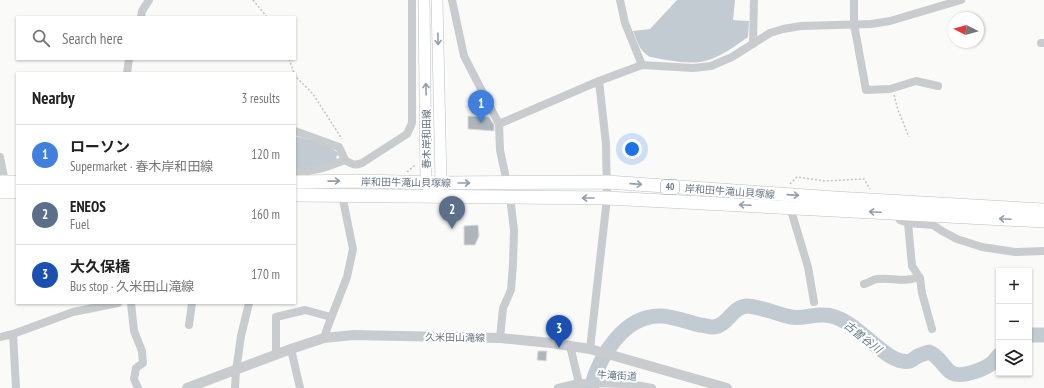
<!DOCTYPE html>
<meta charset="utf-8">
<style>
:root{--surface:#fff;--page:#f6f6f6;--text:#222;--muted:#767676;--line:#e0e0e0;--accent:#d93025}
body{margin:0;font-family:"PT Sans Narrow","Noto Sans JP",sans-serif;background:var(--page);color:var(--text)}
.controls{position:absolute;right:12px;bottom:12px;display:grid;overflow:hidden;border-radius:0px;box-shadow:0 1px 3px #0004}
.controls button{width:36px;height:36px;display:grid;place-items:center;padding:0;border:0;border-bottom:1px solid var(--line);background:var(--surface);color:var(--text);font:20px sans-serif}
.compass{position:absolute;left:948px;top:12px;width:36px;height:36px;border-radius:50%;background:var(--surface);box-shadow:0 1px 3px #0004;rotate:276deg}
.you{position:absolute;left:632px;top:149px;width:14px;height:14px;margin:-10px;border:3px solid #fff;border-radius:50%;background:#1a73e8;box-shadow:0 0 0 6px #1a73e833}
.badge{display:grid;place-items:center;width:26px;height:26px;border-radius:50%;background:var(--accent);color:#fff;font-size:13px;font-weight:700}
.pin{position:absolute;translate:-50% -33px;filter:drop-shadow(0 1px 2px #0008)}
.pin::after{content:'';position:absolute;top:21px;width:14px;height:12px;background:inherit;clip-path:polygon(0 0,100% 0,50% 100%)}
.list{margin:0;padding:0;list-style:none}
h2{display:flex;justify-content:space-between;align-items:center;height:52px;margin:0;padding:0 16px;font-size:17px}
h2 small{font-size:13px;font-weight:400;color:var(--muted)}
.list li{display:grid;grid-template-columns:26px 1fr auto;gap:12px;align-items:center;box-sizing:border-box;height:60px;padding:0 16px;border-top:1px solid var(--line)}
.list b{display:block;font-size:15px;white-space:nowrap}
.list p{margin:0;font-size:13px;white-space:nowrap;color:var(--muted)}
.list em{font-size:13px;font-style:normal;color:var(--muted)}
.icon{flex:none;width:22px;height:22px;fill:none;stroke:currentColor;stroke-width:2;stroke-linecap:round;stroke-linejoin:round}
.map{position:relative;flex:none;width:1044px;height:388px;overflow:hidden}
.search{position:absolute;background:var(--surface);box-shadow:0 1px 3px #0004;left:16px;top:16px;width:280px;height:44px;display:flex;align-items:center;gap:10px;box-sizing:border-box;padding:0 14px;border-radius:0px;color:var(--muted);font-size:15px}
.panel{position:absolute;background:var(--surface);box-shadow:0 1px 3px #0004;left:16px;top:72px;width:280px;height:232px;border-radius:0px}
.map>svg:first-child{display:block}
.water{fill:#c2cbd1}
.lines{fill:none;stroke-linecap:round;stroke-linejoin:round}
.river{stroke:#c2cbd1;stroke-width:15}
.building{fill:#aeb6bd;stroke:#dcdcda}
.secondary-casing{stroke:#babfc4;stroke-width:12}
.primary-casing{stroke:#bbbfc3;stroke-width:14}
.path{stroke:#c1c4c6;stroke-width:1.5;stroke-dasharray:2 2;stroke-linecap:butt}
.minor{stroke:#c8cccf;stroke-width:8}
.tertiary{stroke:#c8cccf;stroke-width:10}
.secondary{stroke:#fff;stroke-width:11}
.primary{stroke:#fff;stroke-width:13}
.oneway{stroke:#929ea9}
.labels{text-anchor:middle;stroke-width:4;stroke-linejoin:round;paint-order:stroke}
.shield{fill:#fff;stroke:#929ea9;stroke-width:1}
.shield-label{font-size:9px;font-weight:bold;fill:#637484}
.street-label{font-size:10px;fill:#637484;stroke:#fff}
.water-label{font-size:11px;font-style:italic;fill:#637a85;stroke:#fff}
</style>
<div class="map">
<svg width="1044" height="388" viewBox="0 0 1044 388">
<rect width="100%" height="100%" fill="#fafaf8"/>
<!-- water -->
<g class="water">
<path d="M677,0H735L733,20L749,21L748,37C735,46 721,57 705,61C688,65 667,60 650,57C640,52 637,41 633,31L650,29Z"/>
<path d="M295,136C309,140 329,143 339,154L336,157L337,160L315,168L295,169Z"/>
</g>
<g class="lines">
<!-- river -->
<g class="river">
<polyline points="1029,335 1044,335"/>
<path d="M591,388C599,357 624,314 662,316C675,317 688,322 700,325C704,325 709,327 712,327C728,327 731,307 747,306C758,306 780,315 791,317C804,319 813,314 824,315C856,315 885,367 910,361C913,360 916,357 918,356C922,354 926,353 929,352C941,357 943,368 952,373C961,378 982,370 991,364C994,362 996,358 999,355"/>
</g>
</g>
<!-- building -->
<g class="building">
<polygon points="468,116 489,117 494,125 494,131 468,129"/>
<polygon points="478,225 479,236 475,245 464,245 464,226"/>
<polygon points="538,351 547,351 546,361 537,360"/>
</g>
<g class="lines">
<!-- secondary casing -->
<g class="secondary-casing">
<g id="secondary">
<polyline points="424,0 426,182 429,189"/>
<polyline points="437,190 441,183 437,0"/>
</g>
</g>
<!-- primary casing -->
<g class="primary-casing">
<g id="primary">
<polyline points="0,182 17,182"/>
<polyline points="295,182 361,181 441,183 607,182 835,198 1044,210"/>
<polyline points="0,192 17,192"/>
<polyline points="295,195 607,198 1044,221"/>
</g>
</g>
<!-- path -->
<g class="path">
<polyline points="253,0 267,17"/>
<polyline points="289,59 294,73"/>
<polyline points="295,74 297,78 313,94 342,139"/>
<polyline points="894,95 898,110 909,137"/>
<polyline points="407,172 413,167 416,164"/>
<polyline points="790,184 797,177 825,181 864,179 870,189"/>
</g>
<!-- minor -->
<g class="minor">
<polyline points="452,0 464,56 499,124 500,150 507,183"/>
<polyline points="620,0 625,23 642,65"/>
<polyline points="854,0 854,24 866,90 890,89 916,81 938,86"/>
<polyline points="141,17 142,11 149,0"/>
<polyline points="1041,43 1044,43"/>
<polyline points="753,44 754,0"/>
<polyline points="127,73 129,59"/>
<polyline points="499,124 599,81 642,65 693,68 711,66 732,57 770,33 783,29 801,26 871,24 890,21 961,0"/>
<polyline points="295,131 339,147 345,160"/>
<polyline points="0,157 5,182"/>
<path d="M295,172C314,172 327,167 345,160C351,164 355,166 362,163L407,134L412,123V0"/>
<polyline points="790,207 808,267 814,302"/>
<polyline points="896,213 900,220 908,223 912,266 920,278 922,293 932,329"/>
<polyline points="908,223 933,225 942,231 957,239 982,247 1015,252 1044,251"/>
<path d="M864,284C868,283 872,280 877,279C892,277 903,283 919,277"/>
<polyline points="131,303 134,331 142,351 143,363 136,368 134,379 138,388"/>
<polyline points="189,325 192,303"/>
<polyline points="13,334 16,388"/>
<polyline points="0,337 13,334 73,312 118,303"/>
<polyline points="324,338 328,326 347,277 353,249 342,195"/>
<polyline points="500,338 503,308 511,290 513,264 514,230 510,197"/>
<polyline points="291,349 300,388"/>
<polyline points="590,349 607,198 606,144 599,81"/>
<polyline points="276,355 276,317 305,310 331,317"/>
<polyline points="235,388 236,371 241,336 249,303"/>
<polyline points="558,388 579,383 570,346"/>
<polyline points="580,388 580,383 630,384 652,388"/>
</g>
<!-- tertiary -->
<polyline class="tertiary" points="187,388 291,349 324,338 353,335 500,338 551,343 590,349 727,388"/>
<!-- secondary -->
<use href="#secondary" class="secondary"/>
<!-- primary -->
<use href="#primary" class="primary"/>
</g>
<!-- one-way arrows -->
<defs><path id="oneway-shaft" d="M-6 0H5M1.5-3L5.5 0L1.5 3" fill="none" stroke-width="1.6" stroke-linecap="round" stroke-linejoin="round"/></defs>
<g class="oneway">
<use href="#oneway-shaft" transform="translate(438 39) rotate(89)"/>
<use href="#oneway-shaft" transform="translate(426 89) rotate(-91)"/>
<use href="#oneway-shaft" transform="translate(334 181) rotate(-1)"/>
<use href="#oneway-shaft" transform="translate(464 183)"/>
<use href="#oneway-shaft" transform="translate(636 184) rotate(4)"/>
<use href="#oneway-shaft" transform="translate(793 195) rotate(4)"/>
<use href="#oneway-shaft" transform="translate(588 198) rotate(-180)"/>
<use href="#oneway-shaft" transform="translate(745 205) rotate(-177)"/>
<use href="#oneway-shaft" transform="translate(875 212) rotate(-177)"/>
<use href="#oneway-shaft" transform="translate(1005 219) rotate(-177)"/>
</g>
<g class="labels">
<!-- shield labels -->
<rect class="shield" x="661" y="180" width="18" height="14" rx="3"/>
<g class="shield-label">
<text x="670" y="190">40</text>
</g>
<!-- street labels -->
<g class="street-label">
<text transform="translate(426 139) rotate(-90)" y="4">春木岸和田線</text>
<text transform="translate(406 182) rotate(1)" y="4">岸和田牛滝山貝塚線</text>
<text transform="translate(730 191) rotate(4)" y="4">岸和田牛滝山貝塚線</text>
<text transform="translate(455 337) rotate(1)" y="4">久米田山滝線</text>
<text transform="translate(617 375) rotate(3)" y="4">牛滝街道</text>
</g>
<!-- water labels -->
<g class="water-label">
<text transform="translate(863 337) rotate(38)" y="4">古曽谷川</text>
</g>
</g>
</svg>
<div class="controls">
<button>+</button>
<button>−</button>
<button><svg class="icon" aria-label="layers" viewBox="0 0 24 24"><path d="M12 4l9 5-9 5-9-5zM3 14l9 5 9-5"/></svg></button>
</div>
<svg class="compass" viewBox="-18 -18 36 36"><path d="M0-13l5 13h-10z" fill="#e53935"/><path d="M0 13l5-13h-10z" fill="#767676"/></svg>
<div class="you"></div>
<div class="pin badge" style="left:481px;top:123px;background:#3f7fe0">1</div>
<div class="pin badge" style="left:452px;top:229px;background:#5c6f8a">2</div>
<div class="pin badge" style="left:559px;top:348px;background:#1a4fb4">3</div>
<div class="search"><svg class="icon" aria-label="search" viewBox="0 0 24 24"><circle cx="10" cy="10" r="6"/><path d="M15 15l6 6"/></svg>Search here</div>
<section class="panel">
<h2>Nearby<small>3 results</small></h2>
<ul class="list">
<li><span class="badge" style="background:#3f7fe0">1</span><div><b>ローソン</b><p>Supermarket · 春木岸和田線</p></div><em>120 m</em></li>
<li><span class="badge" style="background:#5c6f8a">2</span><div><b>ENEOS</b><p>Fuel</p></div><em>160 m</em></li>
<li><span class="badge" style="background:#1a4fb4">3</span><div><b>大久保橋</b><p>Bus stop · 久米田山滝線</p></div><em>170 m</em></li>
</ul>
</section>
</div>
